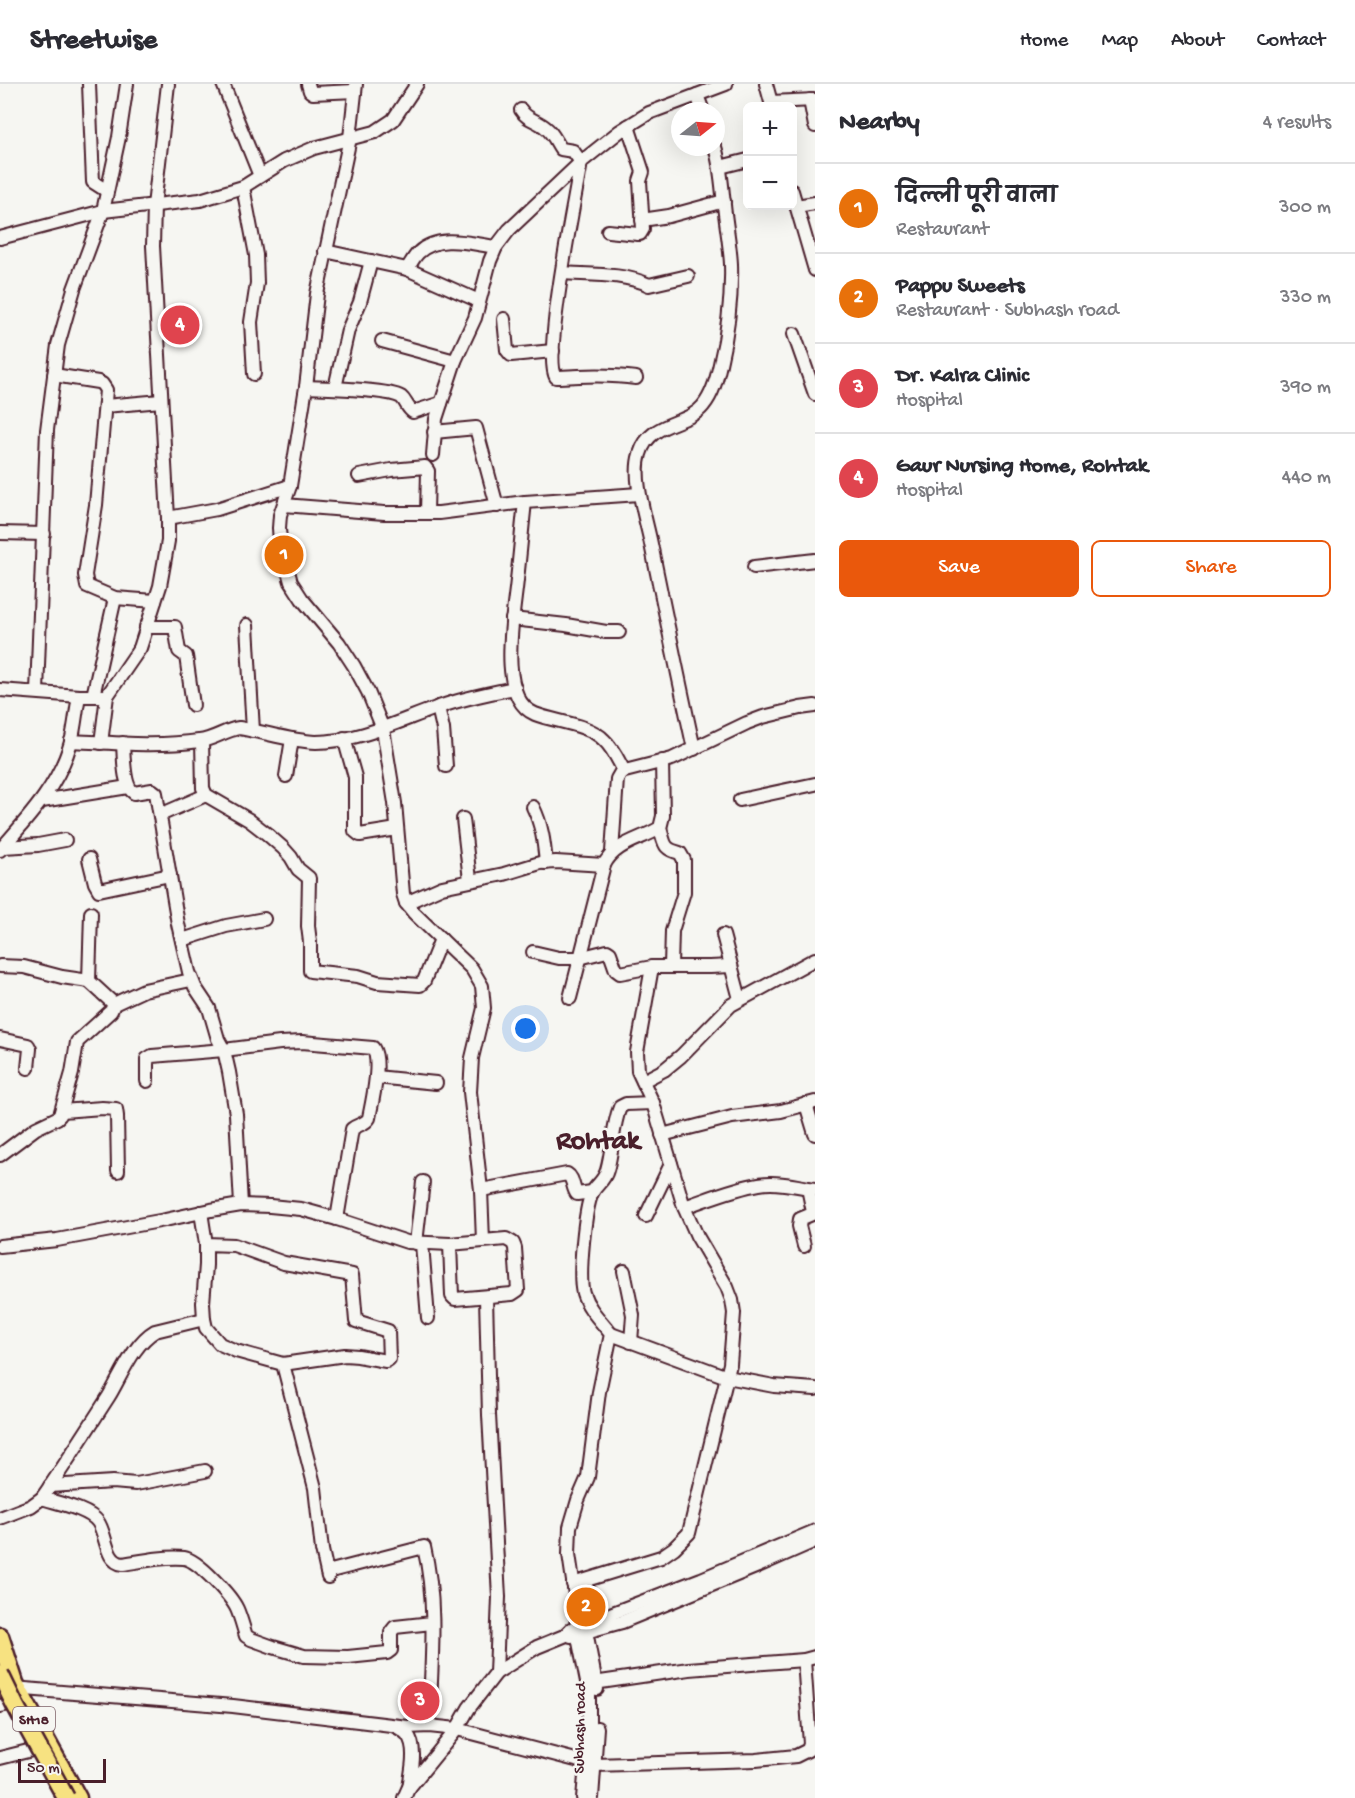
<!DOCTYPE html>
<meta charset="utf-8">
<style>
:root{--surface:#fff;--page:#f7f7f7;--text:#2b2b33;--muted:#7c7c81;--line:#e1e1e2;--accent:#ea580c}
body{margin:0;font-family:"Gochi Hand","Playpen Sans Deva",sans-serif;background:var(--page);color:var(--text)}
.controls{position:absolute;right:18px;top:18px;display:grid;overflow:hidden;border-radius:9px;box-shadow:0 6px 24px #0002}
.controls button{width:54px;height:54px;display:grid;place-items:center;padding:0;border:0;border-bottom:2px solid var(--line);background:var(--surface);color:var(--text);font:30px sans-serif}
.compass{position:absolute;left:671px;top:18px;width:54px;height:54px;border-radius:50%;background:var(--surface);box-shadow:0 6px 24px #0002;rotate:73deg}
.scale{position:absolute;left:18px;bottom:15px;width:88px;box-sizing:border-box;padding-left:6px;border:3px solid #4a1f2b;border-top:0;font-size:16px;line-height:21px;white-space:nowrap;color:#4a1f2b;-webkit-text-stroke:4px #f6f6f2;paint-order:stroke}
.you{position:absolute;left:526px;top:945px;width:21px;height:21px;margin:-15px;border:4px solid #fff;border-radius:50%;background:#1a73e8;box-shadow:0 0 0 9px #1a73e833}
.badge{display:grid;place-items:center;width:39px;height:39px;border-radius:50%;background:var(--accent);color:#fff;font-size:20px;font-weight:700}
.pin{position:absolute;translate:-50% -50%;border:3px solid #fff;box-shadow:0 2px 6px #0006}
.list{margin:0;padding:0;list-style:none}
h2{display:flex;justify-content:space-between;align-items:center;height:78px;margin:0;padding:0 24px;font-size:26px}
h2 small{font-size:20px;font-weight:400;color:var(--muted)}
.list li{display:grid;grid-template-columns:39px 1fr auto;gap:18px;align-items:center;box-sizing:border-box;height:90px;padding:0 24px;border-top:2px solid var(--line)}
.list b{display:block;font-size:22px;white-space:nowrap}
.list p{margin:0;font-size:20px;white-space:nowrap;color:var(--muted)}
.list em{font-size:20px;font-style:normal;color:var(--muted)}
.actions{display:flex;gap:12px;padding:18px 24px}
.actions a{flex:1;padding:14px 0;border:2px solid var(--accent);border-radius:9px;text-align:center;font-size:21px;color:var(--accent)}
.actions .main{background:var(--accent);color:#fff}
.map{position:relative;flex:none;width:815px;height:1714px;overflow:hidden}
header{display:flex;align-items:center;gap:36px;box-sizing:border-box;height:84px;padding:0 30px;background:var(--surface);border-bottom:2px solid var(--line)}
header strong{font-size:28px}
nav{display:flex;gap:33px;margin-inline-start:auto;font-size:21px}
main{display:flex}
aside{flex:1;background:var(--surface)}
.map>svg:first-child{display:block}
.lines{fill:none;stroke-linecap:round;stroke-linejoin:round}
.minor-casing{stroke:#4a1f2b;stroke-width:16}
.major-casing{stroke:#4a1f2b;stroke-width:21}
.minor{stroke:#f6f6f2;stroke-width:12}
.major{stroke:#f7e281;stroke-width:16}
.major-bridge-casing{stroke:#4a1f2b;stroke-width:21;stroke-linecap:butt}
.major-bridge{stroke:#f7e281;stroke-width:16}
.labels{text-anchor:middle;stroke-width:5;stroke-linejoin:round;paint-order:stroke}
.shield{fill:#f6f6f2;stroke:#7e6067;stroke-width:1.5}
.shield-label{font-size:15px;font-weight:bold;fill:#4a1f2b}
.street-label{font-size:16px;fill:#4a1f2b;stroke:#f6f6f2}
.town-label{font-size:28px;font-weight:bold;fill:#4a1f2b;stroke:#f6f6f2}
</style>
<header>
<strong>Streetwise</strong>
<nav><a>Home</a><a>Map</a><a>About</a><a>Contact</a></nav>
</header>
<main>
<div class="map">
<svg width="815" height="1714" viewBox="0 0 815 1714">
<rect width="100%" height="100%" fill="#f6f6f2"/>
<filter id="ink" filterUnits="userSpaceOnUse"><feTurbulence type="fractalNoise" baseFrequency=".0167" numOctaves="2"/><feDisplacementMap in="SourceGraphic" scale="12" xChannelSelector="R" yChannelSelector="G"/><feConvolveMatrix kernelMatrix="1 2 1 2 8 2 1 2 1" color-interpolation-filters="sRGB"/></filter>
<g filter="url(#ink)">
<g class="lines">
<!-- minor casing -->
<g class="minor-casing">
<g id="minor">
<polyline points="89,0 93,98 107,107"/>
<polyline points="223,0 260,92"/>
<polyline points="308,0 310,7 313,9 355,7"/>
<polyline points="356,0 350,54 317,210 306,303 290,402 280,431 279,444 280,458 291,498 302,515 339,559 354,582 368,608 383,645 395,719 403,810 406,819 414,829 472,885 482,902 484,924 472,974 470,1008 481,1106 483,1157 450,1160 452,1212 455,1215 512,1210 518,1206 515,1164 513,1159 506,1155 483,1157"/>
<polyline points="766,0 772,22"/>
<polyline points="697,11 703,27"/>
<polyline points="810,16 815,42"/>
<polyline points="771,18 815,16"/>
<path d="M521,26C527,36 537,36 546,44C553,49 556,58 561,65L573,67L581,78C576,110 542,273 556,293H559C585,291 610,290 636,294"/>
<polyline points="720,83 748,76"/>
<polyline points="243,103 256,171 257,199 251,238 254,290"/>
<polyline points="792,107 815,186"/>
<polyline points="796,122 815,119"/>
<polyline points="642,136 669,132 724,117"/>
<polyline points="608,147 638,150 640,150 643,145 640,97 643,88 628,42"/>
<polyline points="0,154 103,127 200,116 243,103 284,77 314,64 375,48 393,36 417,0"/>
<path d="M325,167L407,185C411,179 414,173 418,169C439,149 471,160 496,163"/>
<polyline points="407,185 479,217"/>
<path d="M562,189C590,191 624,189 649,201L688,192"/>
<polyline points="504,235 507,266 511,271 553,267"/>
<polyline points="794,250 815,310"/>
<polyline points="382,257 455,277"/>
<polyline points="54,291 98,298 102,300 106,306 96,421 85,491 87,502 115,514 155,517"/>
<path d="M306,303C324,304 388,305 401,313C406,317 407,324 413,328L441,319"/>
<polyline points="335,304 348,246 360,218 371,177"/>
<polyline points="105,322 161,317"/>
<polyline points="434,348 476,344 497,422"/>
<polyline points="433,371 436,335 455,277 475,234 490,177 496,163 509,146 581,78 620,47 649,29 726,0"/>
<polyline points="359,392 391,386 425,383 428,387 427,429"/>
<path d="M525,418C522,444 520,470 517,496C514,529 496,614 535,630C555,638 589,640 604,656C613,664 618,676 624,687"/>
<polyline points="284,421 384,429 439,429 525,418 639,410"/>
<polyline points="168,434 217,425 290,402"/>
<polyline points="0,449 44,450"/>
<polyline points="754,483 815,476"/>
<polyline points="512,535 566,541 606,548 619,548"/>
<polyline points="247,541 253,647"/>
<polyline points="146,543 175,543 179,567 186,572 193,621"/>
<polyline points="0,606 79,612"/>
<polyline points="37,608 47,346 58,261 74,205 103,127 119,53 127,0"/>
<polyline points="93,612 115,514"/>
<polyline points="438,623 443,645 446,682"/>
<polyline points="344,654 355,693 355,747 360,751 397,745"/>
<path d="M71,657C113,659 157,663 199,657C213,656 225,646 239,644C265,648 290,657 316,658C358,658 401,636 439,623C464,614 490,609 515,604"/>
<polyline points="202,657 203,704 206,711 249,736 267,750 283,764 291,773 298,785 309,794 308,842 310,858 310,887 358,892 377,898 420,901 424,897 441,855"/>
<polyline points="101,659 107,612"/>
<path d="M123,659C124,673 123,702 134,709L152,706L156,709L178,840L189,888L195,903L209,924L218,955L224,966L229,988L236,1030L241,1121"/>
<path d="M694,665C679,597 665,528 651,460C646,434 632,395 640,370C650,336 687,342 703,322C713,310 717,294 720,280C728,247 732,214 731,180C730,161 726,141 724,121C722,102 721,82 715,63"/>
<polyline points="286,692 292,655"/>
<polyline points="740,716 815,700"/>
<polyline points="42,717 128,703"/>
<path d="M533,723C542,741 544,758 546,779"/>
<polyline points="160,731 206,711"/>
<polyline points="463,735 470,796"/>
<path d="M660,744C665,760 663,765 680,769L684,776V808L672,847L671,882"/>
<polyline points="3,763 38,761 65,756"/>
<path d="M0,766C29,733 59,701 71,658C75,643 76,627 79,612H107L140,564L160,502L168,457V434L153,162L154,122L168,0"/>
<polyline points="612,768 617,695 621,688 672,675 747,639 763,633 800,624 815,622"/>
<polyline points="89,775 95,799 99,806 170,791"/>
<path d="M406,819L442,803L504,790L540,779L556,778L604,781C615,759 640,756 660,744L663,732L662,677"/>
<polyline points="723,851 740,915"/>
<polyline points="182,856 226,842 264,835"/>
<polyline points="533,868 559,874 579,874 607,867 610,869 616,886 620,889 652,883 710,883 731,882"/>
<polyline points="0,882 24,883 62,893 89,897 114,920"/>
<polyline points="89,897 91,829"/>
<polyline points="570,914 604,781"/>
<polyline points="0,955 28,961 30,965 28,984"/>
<polyline points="376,993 436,999"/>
<path d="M147,997V975L152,972L224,966L280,959L302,958L373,964C382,978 372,1018 369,1034C365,1041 358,1040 352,1045L337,1135"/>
<polyline points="643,997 664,986 681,972 731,921 815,875"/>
<polyline points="806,1020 815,1050"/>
<polyline points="62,1027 102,1024 116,1025 117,1032 118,1087"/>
<polyline points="662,1051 732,1033 781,1027 815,1018"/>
<polyline points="0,1071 36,1044 57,1034 60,1031 72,989 77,958 111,927 114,920 144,906 191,896"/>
<path d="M481,1106L567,1090C574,1094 572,1104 577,1110L592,1108"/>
<path d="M684,1123C708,1115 734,1104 759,1100C777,1097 797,1102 815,1105"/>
<polyline points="201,1128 206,1160 206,1181 203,1219 204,1235 206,1244 220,1260 236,1267 283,1280 345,1271 358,1272 386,1277 389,1275 388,1247 356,1237 352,1191 284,1179 234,1161 206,1160"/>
<polyline points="646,1132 671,1080"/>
<polyline points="416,1159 423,1098"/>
<polyline points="422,1160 428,1234"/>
<polyline points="0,1162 57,1156 165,1136 211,1126 241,1121 270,1122 301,1125 337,1135 407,1158 450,1160"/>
<polyline points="804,1162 799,1142 800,1135 812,1130 813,1128 808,1104"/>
<polyline points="624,1187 633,1231 631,1258"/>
<polyline points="486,1213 489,1331 499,1513 496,1589"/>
<polyline points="611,1250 727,1293 774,1302 815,1305"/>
<polyline points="283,1280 315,1404 322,1466 328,1493"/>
<polyline points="50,1402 113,1398 136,1400 205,1387"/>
<path d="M42,1414C57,1419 89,1425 98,1438C107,1451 105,1478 123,1480C142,1477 164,1472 184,1474C198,1476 231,1512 237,1525C241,1534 243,1543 246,1552L251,1555L273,1563L304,1572L348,1573L387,1569L391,1566V1548L395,1543L432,1539"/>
<path d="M0,1434L31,1422L42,1414C65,1381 87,1346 109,1312C121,1292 134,1259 155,1247L204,1235"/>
<path d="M327,1488L424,1463C438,1522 431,1583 429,1642"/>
<polyline points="573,1500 661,1473 674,1464 689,1449 730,1280 734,1229 732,1216 727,1203 697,1152 684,1123 653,1019 638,987 637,968 652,883"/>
<polyline points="571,1552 622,1538 758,1482 815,1457"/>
<polyline points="587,1552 597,1605"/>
<polyline points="587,1600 689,1585 804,1576 815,1573"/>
<polyline points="13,1604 233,1622 408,1643 429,1642 457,1645 595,1681 756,1676 796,1672 808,1666 810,1660 804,1576"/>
<polyline points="0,1622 10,1620"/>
<path d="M395,1642C399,1644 404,1647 407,1650C418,1663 411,1689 409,1704"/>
<polyline points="0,1674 36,1665"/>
<polyline points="404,1714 408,1705 457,1645 469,1624 496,1589 537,1563 564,1552 571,1545 701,1495 815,1447"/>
<path d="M583,1714L589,1649V1608L576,1543L578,1531L569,1470L570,1443L578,1416L588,1393L599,1308L611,1250C601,1237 588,1225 583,1209C578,1192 585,1124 592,1109C596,1100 604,1098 607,1086C613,1066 612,1043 620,1023L626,1020L653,1019"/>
<polyline points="592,1714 597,1644"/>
</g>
</g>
<!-- major casing -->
<g class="major-casing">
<polyline id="major" points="0,1552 15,1599 78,1714"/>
</g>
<!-- minor -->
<use href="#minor" class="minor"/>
<!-- major -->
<use href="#major" class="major"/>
<!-- major-bridge casing -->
<g class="major-bridge-casing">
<polyline id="major-bridge" points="0,1590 15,1621 66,1714"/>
</g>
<!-- major-bridge -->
<use href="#major-bridge" class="major-bridge"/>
</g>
</g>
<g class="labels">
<!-- shield labels -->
<rect class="shield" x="13" y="1623" width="42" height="24" rx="4.5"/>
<g class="shield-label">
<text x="34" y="1640">SH18</text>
</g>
<!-- street labels -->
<g class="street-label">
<text transform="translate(578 1644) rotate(-89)" y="6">Subhash road</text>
</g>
<!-- town labels -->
<g class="town-label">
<text x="598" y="1064">Rohtak</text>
</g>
</g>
</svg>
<div class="controls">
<button>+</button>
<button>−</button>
</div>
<svg class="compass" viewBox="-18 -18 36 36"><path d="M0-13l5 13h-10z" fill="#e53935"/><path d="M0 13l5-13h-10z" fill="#7c7c81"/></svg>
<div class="scale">50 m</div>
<div class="you"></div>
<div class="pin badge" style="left:284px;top:471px;background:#e8710a">1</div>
<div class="pin badge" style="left:586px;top:1523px;background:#e8710a">2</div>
<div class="pin badge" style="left:420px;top:1617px;background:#e0444e">3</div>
<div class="pin badge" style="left:180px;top:241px;background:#e0444e">4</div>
</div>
<aside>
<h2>Nearby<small>4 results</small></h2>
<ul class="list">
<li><span class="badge" style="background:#e8710a">1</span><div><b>दिल्ली पूरी वाला</b><p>Restaurant</p></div><em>300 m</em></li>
<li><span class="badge" style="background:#e8710a">2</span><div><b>Pappu Sweets</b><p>Restaurant · Subhash road</p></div><em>330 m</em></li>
<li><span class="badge" style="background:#e0444e">3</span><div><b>Dr. Kalra Clinic</b><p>Hospital</p></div><em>390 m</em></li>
<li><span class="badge" style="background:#e0444e">4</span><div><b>Gaur Nursing Home, Rohtak</b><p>Hospital</p></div><em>440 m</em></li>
</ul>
<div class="actions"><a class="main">Save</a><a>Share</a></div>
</aside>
</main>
